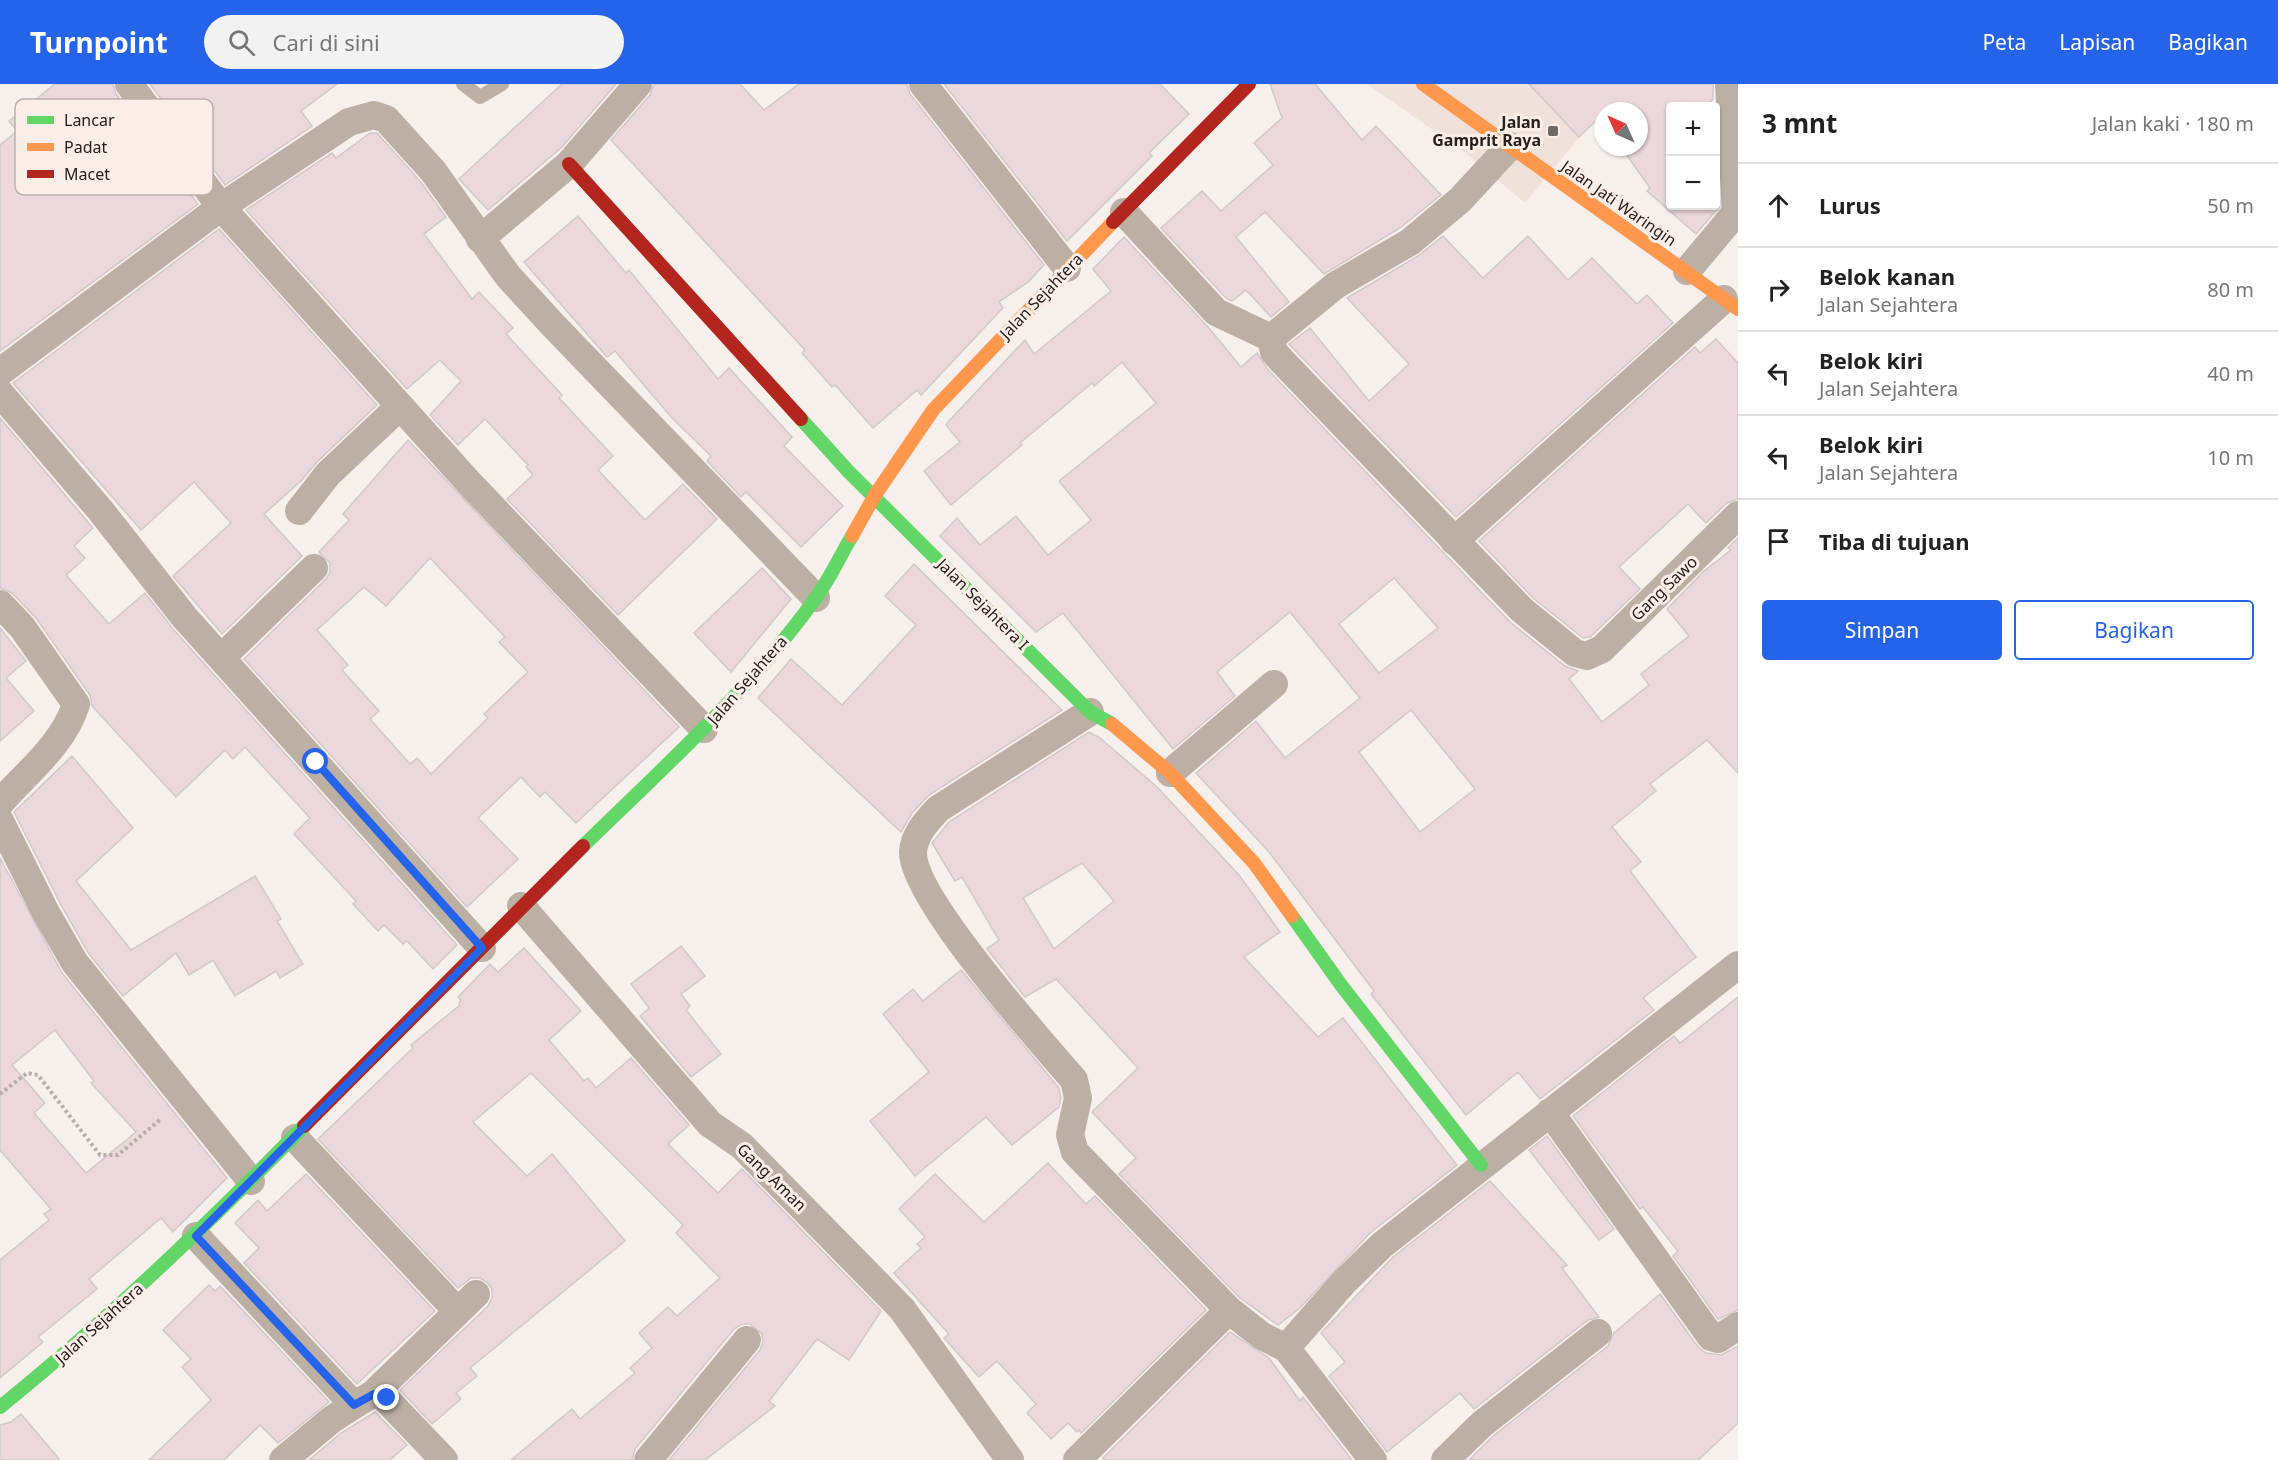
<!DOCTYPE html>
<html lang="id">
<meta charset="utf-8">
<style>
:root{--surface:#fff;--page:#f2f2f2;--text:#222;--muted:#767676;--line:#e0e0e0;--accent:#2563eb}
body{margin:0;font-family:"Noto Sans",sans-serif;background:var(--page);color:var(--text)}
.controls{position:absolute;right:18px;top:18px;display:grid;overflow:hidden;border-radius:6px;box-shadow:0 2px 4px #0004}
.controls button{width:54px;height:54px;display:grid;place-items:center;padding:0;border:0;border-bottom:2px solid var(--line);background:var(--surface);color:var(--text);font:30px sans-serif}
.compass{position:absolute;left:1594px;top:18px;width:54px;height:54px;border-radius:50%;background:var(--surface);box-shadow:0 2px 4px #0004;rotate:315deg}
.stop{position:absolute;width:18px;height:18px;margin:-14px;border:4px solid #2563eb;border-radius:50%;background:#fff}
.stop.end{background:#2563eb;border-color:#fff;box-shadow:0 2px 6px #0008}
.list{margin:0;padding:0;list-style:none}
h2{display:flex;justify-content:space-between;align-items:center;height:78px;margin:0;padding:0 24px;font-size:26px}
h2 small{font-size:20px;font-weight:400;color:var(--muted)}
.list li{display:grid;grid-template-columns:39px 1fr auto;gap:18px;align-items:center;box-sizing:border-box;height:84px;padding:0 24px;border-top:2px solid var(--line)}
.list b{display:block;font-size:22px;white-space:nowrap}
.list p{margin:0;font-size:20px;white-space:nowrap;color:var(--muted)}
.list em{font-size:20px;font-style:normal;color:var(--muted)}
.actions{display:flex;gap:12px;padding:18px 24px}
.actions a{flex:1;padding:14px 0;border:2px solid var(--accent);border-radius:6px;text-align:center;font-size:21px;color:var(--accent)}
.actions .main{background:var(--accent);color:#fff}
.icon{flex:none;width:33px;height:33px;fill:none;stroke:currentColor;stroke-width:2;stroke-linecap:round;stroke-linejoin:round}
.map{position:relative;flex:none;width:1738px;height:1376px;overflow:hidden}
header{display:flex;align-items:center;gap:36px;box-sizing:border-box;height:84px;padding:0 30px;background:var(--accent);color:#fff}
header strong{font-size:28px}
nav{display:flex;gap:33px;margin-inline-start:auto;font-size:21px}
.search{width:420px;height:54px;background:var(--page);display:flex;align-items:center;gap:15px;box-sizing:border-box;padding:0 21px;border-radius:33px;color:var(--muted);font-size:22px}
main{display:flex}
aside{flex:1;background:var(--surface)}
.map>svg:first-child{display:block}
.built{fill:#f1e1db}
.building{fill:#ecd8dc;stroke:#cfcac9;stroke-width:1.5;fill-rule:evenodd}
.lines{fill:none;stroke-linecap:round;stroke-linejoin:round}
.path{stroke:#b7afa6;stroke-width:4;stroke-dasharray:3 3;stroke-linecap:butt}
.lane{stroke:#bbb0a3;stroke-width:14}
.street{stroke:#bbb0a3;stroke-width:28}
.fast{stroke:#63d668;stroke-width:14}
.slow{stroke:#ff974d;stroke-width:14}
.jam{stroke:#b3261e;stroke-width:14}
.route{stroke:#2563eb;stroke-width:8}
.poi-dot{fill:#6f6967;stroke:#fbeee8;stroke-width:2}
.labels{text-anchor:middle;stroke-width:6;stroke-linejoin:round;paint-order:stroke}
.poi-label{font-size:16px;font-weight:bold;fill:#26211f;stroke:#fbeee8;text-anchor:end}
.street-label{font-size:16px;fill:#26211f;stroke:#fbeee8}
.key{fill:#fbeee8;stroke:#bbb0ac;stroke-width:1.5}
.key-label{font-size:16px;fill:#26211f}
</style>
<header>
<strong>Turnpoint</strong>
<div class="search"><svg class="icon" aria-label="search" viewBox="0 0 24 24"><circle cx="10" cy="10" r="6"/><path d="M15 15l6 6"/></svg>Cari di sini</div>
<nav><a>Peta</a><a>Lapisan</a><a>Bagikan</a></nav>
</header>
<main>
<div class="map">
<svg width="1738" height="1376" viewBox="0 0 1738 1376">
<rect width="100%" height="100%" fill="#f7efec"/>
<!-- built -->
<polygon class="built" points="1367,0 1624,0 1525,119 1463,67"/>
<!-- building -->
<g class="building">
<polygon points="55,0 113,0 116,10 133,33 105,55 141,100 167,79 198,120 0,267 0,61 17,47 9,37"/>
<polygon points="150,0 337,0 301,27 312,42 225,101"/>
<polygon points="562,0 616,0 562,63 488,126 459,95"/>
<polygon points="654,0 740,0 764,26 799,0 907,0 910,10 1044,181 1028,198 999,218 1003,224 921,311 917,306 873,344 835,301 832,303 802,269 805,266 611,56 650,11"/>
<polygon points="944,0 1160,0 1189,30 1149,69 1152,72 1067,157"/>
<polygon points="1270,0 1315,0 1362,56 1376,42 1441,111 1400,144 1324,190 1265,128 1236,153 1289,218 1271,233 1246,206 1232,217 1226,214 1161,144 1202,107 1221,127 1273,81 1254,59 1282,34"/>
<polygon points="1529,0 1713,0 1713,15 1705,22 1671,22 1671,122 1716,122 1716,104 1718,106 1719,123 1696,150 1647,107 1650,104 1621,63 1639,63 1639,27 1603,27 1603,37 1600,33 1579,53"/>
<polygon points="370,49 377,49 420,97 446,133 424,150 472,215 479,208 513,244 506,250 562,311 559,314 613,372 598,386 645,436 683,400 717,435 618,531 507,415 533,391 526,383 528,381 485,335 458,361 430,331 461,297 440,276 407,305 246,126 332,69 336,74"/>
<polygon points="578,132 626,189 629,186 718,295 729,284 792,353 784,362 843,422 801,463 746,408 741,413 707,377 711,372 672,334 615,267 607,273 524,178"/>
<polygon points="219,145 377,321 317,378 301,397 264,430 302,472 222,550 173,492 231,439 194,398 141,446 13,299"/>
<polygon points="1443,152 1483,194 1528,152 1568,196 1592,174 1637,220 1647,211 1673,239 1456,433 1289,260 1310,244 1369,317 1409,280 1347,214 1418,172"/>
<path d="M1124,153L1208,243L1241,283L1257,269L1268,286L1510,538L1565,582L1578,587L1569,595L1602,638L1649,601L1641,590L1689,552L1667,525L1704,487L1731,466L1728,464L1738,454V689L1707,656L1650,700L1656,707L1612,743L1641,778L1630,787L1696,873L1643,914L1654,926L1540,1015L1518,988L1466,1031L1371,910L1374,907L1269,768L1196,689L1256,637L1285,674L1360,614L1290,528L1217,588L1235,612L1173,665L1063,529L1036,548L940,452L957,434L980,461L1016,432L1048,471L1091,436L1059,397L1156,319L1122,278L1094,302L1092,299L1020,359L1022,361L951,421L924,387L960,358L946,341L948,338L1025,256L1034,270L1111,207L1093,185ZM1394,494L1438,544L1379,589L1339,540ZM1411,626L1475,705L1420,748L1359,668Z"/>
<polygon points="1716,255 1738,279 1738,415 1727,419 1706,439 1688,420 1619,483 1640,505 1590,553 1583,554 1533,514 1479,457 1695,263 1700,269"/>
<polygon points="0,334 93,444 74,462 85,474 66,491 109,540 145,509 173,545 457,861 433,885 407,857 403,860 384,841 378,847 353,820 356,817 294,750 310,734 245,663 233,675 225,666 176,713 92,622 90,611 36,534 12,509 0,504"/>
<path d="M408,356L679,643L576,739L545,708L540,713L521,693L478,734L518,775L467,823L244,575L326,495L330,488V479L319,468L349,436L343,430ZM430,474L505,553L499,558L528,588L484,630L488,634L431,690L417,674L410,680L370,635L379,627L342,586L348,581L317,546L364,503L386,522Z"/>
<polygon points="914,480 1062,626 929,711 912,729 901,748 758,614 791,575 842,621 916,541 885,512"/>
<polygon points="762,484 791,515 731,588 694,549"/>
<polygon points="0,544 26,577 6,594 34,627 0,657"/>
<path d="M1089,648L1100,654L1157,703L1239,791L1280,848L1244,873L1318,953L1343,934L1457,1081L1370,1149L1300,1224L1278,1241L1240,1214L1119,1090L1136,1074L1092,1028L1138,984L1056,895L1025,913L987,865L999,856L962,793L955,797L932,759L949,738ZM1082,779L1114,817L1054,865L1023,814Z"/>
<polygon points="72,672 133,744 76,797 131,866 255,792 281,835 277,837 303,880 280,894 276,887 235,912 213,876 189,891 176,869 123,912 89,870 61,821 14,728"/>
<path d="M0,774L62,889L227,1094L173,1148L161,1134L89,1195L97,1205L38,1253L43,1258L0,1294V1176L49,1136L44,1130L51,1125L0,1066ZM55,946L94,997L91,999L136,1048L86,1089L34,1029L45,1019L12,981Z"/>
<polygon points="681,862 705,892 681,910 690,922 686,926 721,970 691,993 640,932 649,924 631,900"/>
<polygon points="524,864 581,927 549,956 584,997 588,994 596,1004 631,974 689,1041 668,1060 718,1109 742,1085 881,1227 849,1276 817,1255 769,1317 775,1322 705,1376 669,1376 760,1266 763,1258 762,1250 750,1240 742,1240 734,1245 635,1365 632,1376 511,1376 572,1325 580,1335 635,1289 630,1284 652,1264 639,1249 668,1223 677,1232 720,1194 676,1149 683,1141 531,989 473,1038 527,1092 552,1070 625,1157 470,1284 477,1292 456,1309 461,1315 432,1340 400,1306 488,1222 492,1214 492,1205 487,1198 480,1194 471,1194 458,1204 318,1055 413,964 411,961 460,921 459,919 461,916 458,913 490,880 498,888"/>
<polygon points="961,886 1059,1004 1061,1014 1059,1023 1012,1061 986,1033 915,1092 870,1037 929,988 883,930 913,905 923,917"/>
<polygon points="1738,913 1738,1226 1718,1235 1673,1172 1678,1167 1643,1123 1640,1125 1573,1032 1674,952 1680,959"/>
<polygon points="1547,1052 1614,1145 1599,1156 1529,1066"/>
<polygon points="1048,1079 1086,1120 1095,1112 1206,1226 1081,1349 1079,1346 1077,1348 1068,1339 1051,1355 1027,1329 1036,1320 997,1277 979,1293 944,1254 949,1250 894,1189 921,1164 917,1160 925,1153 899,1125 935,1090 984,1138"/>
<polygon points="306,1090 435,1227 357,1300 244,1179 259,1164 235,1139 258,1116 267,1127"/>
<polygon points="1490,1097 1567,1181 1562,1184 1599,1233 1588,1236 1474,1325 1460,1309 1387,1368 1329,1292 1345,1278 1321,1249 1393,1173"/>
<polygon points="209,1201 215,1207 220,1202 329,1318 278,1359 260,1341 224,1376 149,1376 211,1316 182,1283 191,1275 163,1246"/>
<polygon points="1660,1210 1698,1263 1706,1269 1721,1271 1738,1262 1738,1339 1698,1376 1469,1376 1493,1352 1608,1262 1614,1249"/>
<polygon points="1230,1248 1269,1274 1300,1317 1303,1313 1352,1376 1104,1376 1103,1374"/>
<polygon points="375,1328 407,1361 390,1376 309,1376 341,1349"/>
<polygon points="21,1330 60,1376 0,1376 0,1341 11,1338"/>
</g>
<g class="lines">
<!-- path -->
<polyline class="path" points="0,1010 27,989 38,991 100,1071 118,1071 161,1035"/>
<!-- lane -->
<polyline class="lane" points="463,0 480,13 502,0"/>
<!-- street -->
<g class="street">
<polyline points="129,0 221,123 471,401 704,645"/>
<polyline points="923,0 1067,184"/>
<polyline points="1729,0 1736,128"/>
<polyline points="1124,128 1216,228 1271,254 1274,268 1280,275 1522,526 1575,569 1587,572 1602,565 1738,431"/>
<polyline points="480,155 569,80 638,0"/>
<polyline points="1687,187 1738,126"/>
<polyline points="1271,254 1336,201 1410,158 1460,116 1510,62"/>
<polyline points="0,288 221,123 349,38 374,31 386,35 433,87 508,192 552,240 816,514"/>
<polyline points="0,309 101,427 185,534 482,864"/>
<polyline points="299,427 328,390 399,323"/>
<polyline points="1454,457 1724,215"/>
<path d="M0,520L22,543L76,620C64,660 27,688 0,719"/>
<polyline points="222,573 314,484"/>
<path d="M1090,628L938,725C927,737 914,750 913,768C912,813 1041,958 1074,996L1078,1014L1070,1051L1075,1068L1229,1226L1262,1252L1286,1264L1373,1376"/>
<polyline points="1170,689 1274,600"/>
<polyline points="0,737 46,829 75,879 251,1097"/>
<polyline points="521,822 710,1040 742,1062 902,1225 1010,1376"/>
<polyline points="1550,1028 1711,1253 1718,1255 1738,1242"/>
<polyline points="295,1054 447,1216"/>
<polyline points="196,1152 354,1321 373,1310 383,1312 444,1376"/>
<polyline points="1286,1264 1344,1198 1382,1161 1738,881"/>
<polyline points="373,1310 476,1210"/>
<polyline points="283,1376 331,1336 354,1321"/>
<polyline points="648,1376 747,1256"/>
<polyline points="1077,1376 1229,1226"/>
<polyline points="1445,1376 1482,1340 1598,1249"/>
</g>
<!-- fast -->
<g class="fast">
<polyline points="801,335 848,387 1090,628 1112,640"/>
<path d="M583,762C664,683 749,607 815,515C829,496 840,472 852,452"/>
<polyline points="1292,832 1341,901 1481,1081"/>
<path d="M0,1323C108,1236 207,1141 304,1042"/>
</g>
<!-- slow -->
<g class="slow">
<polyline points="1423,0 1738,225"/>
<polyline points="852,452 875,411 933,326 1113,138"/>
<polyline points="1112,640 1170,689 1254,779 1292,832"/>
</g>
<!-- jam -->
<g class="jam">
<polyline points="569,80 801,335"/>
<polyline points="1113,138 1249,0"/>
<polyline points="304,1042 583,762"/>
</g>
</g>
<g class="lines">
<!-- route -->
<polyline class="route" points="316,678 482,864 196,1152 354,1321 374,1310 387,1314"/>
</g>
<!-- markers -->
<rect class="poi-dot" x="1547" y="41" width="12" height="12" rx="3"/>
<g class="labels">
<!-- poi labels -->
<g class="poi-label">
<text x="1541" y="44">Jalan<tspan x="1541" dy="18">Gamprit Raya</tspan></text>
</g>
<!-- street labels -->
<g class="street-label">
<text transform="translate(1619 119) rotate(35)" y="6">Jalan Jati Waringin</text>
<text transform="translate(1041 212) rotate(-46)" y="6">Jalan Sejahtera</text>
<text transform="translate(1664 504) rotate(-44)" y="6">Gang Sawo</text>
<text transform="translate(983 520) rotate(45)" y="6">Jalan Sejahtera I</text>
<text transform="translate(747 596) rotate(-49)" y="6">Jalan Sejahtera</text>
<text transform="translate(772 1093) rotate(44)" y="6">Gang Aman</text>
<text transform="translate(99 1239) rotate(-42)" y="6">Jalan Sejahtera</text>
</g>
</g>
<!-- legend -->
<rect x="15" y="15" width="198" height="96" rx="9" class="key"/>
<rect x="27" y="32" width="27" height="8" fill="#63d668"/>
<rect x="27" y="59" width="27" height="8" fill="#ff974d"/>
<rect x="27" y="86" width="27" height="8" fill="#b3261e"/>
<g class="key-label">
<text x="64" y="42">Lancar</text>
<text x="64" y="69">Padat</text>
<text x="64" y="96">Macet</text>
</g>
</svg>
<div class="controls">
<button>+</button>
<button>−</button>
</div>
<svg class="compass" viewBox="-18 -18 36 36"><path d="M0-13l5 13h-10z" fill="#e53935"/><path d="M0 13l5-13h-10z" fill="#767676"/></svg>
<div class="stop" style="left:316px;top:678px"></div>
<div class="stop end" style="left:387px;top:1314px"></div>
</div>
<aside>
<h2>3 mnt<small>Jalan kaki · 180 m</small></h2>
<ul class="list">
<li><svg class="icon" aria-label="ahead" viewBox="0 0 24 24"><path d="M12 20V5M6 11l6-6 6 6"/></svg><div><b>Lurus</b></div><em>50 m</em></li>
<li><svg class="icon" aria-label="right" viewBox="0 0 24 24"><path d="M7 20v-9h11M14 6l5 5-5 5"/></svg><div><b>Belok kanan</b><p>Jalan Sejahtera</p></div><em>80 m</em></li>
<li><svg class="icon" aria-label="left" viewBox="0 0 24 24"><path d="M17 20v-9H6M10 6l-5 5 5 5"/></svg><div><b>Belok kiri</b><p>Jalan Sejahtera</p></div><em>40 m</em></li>
<li><svg class="icon" aria-label="left" viewBox="0 0 24 24"><path d="M17 20v-9H6M10 6l-5 5 5 5"/></svg><div><b>Belok kiri</b><p>Jalan Sejahtera</p></div><em>10 m</em></li>
<li><svg class="icon" aria-label="arrive" viewBox="0 0 24 24"><path d="M6 21V4h12l-3 4 3 4H6"/></svg><div><b>Tiba di tujuan</b></div></li>
</ul>
<div class="actions"><a class="main">Simpan</a><a>Bagikan</a></div>
</aside>
</main>
